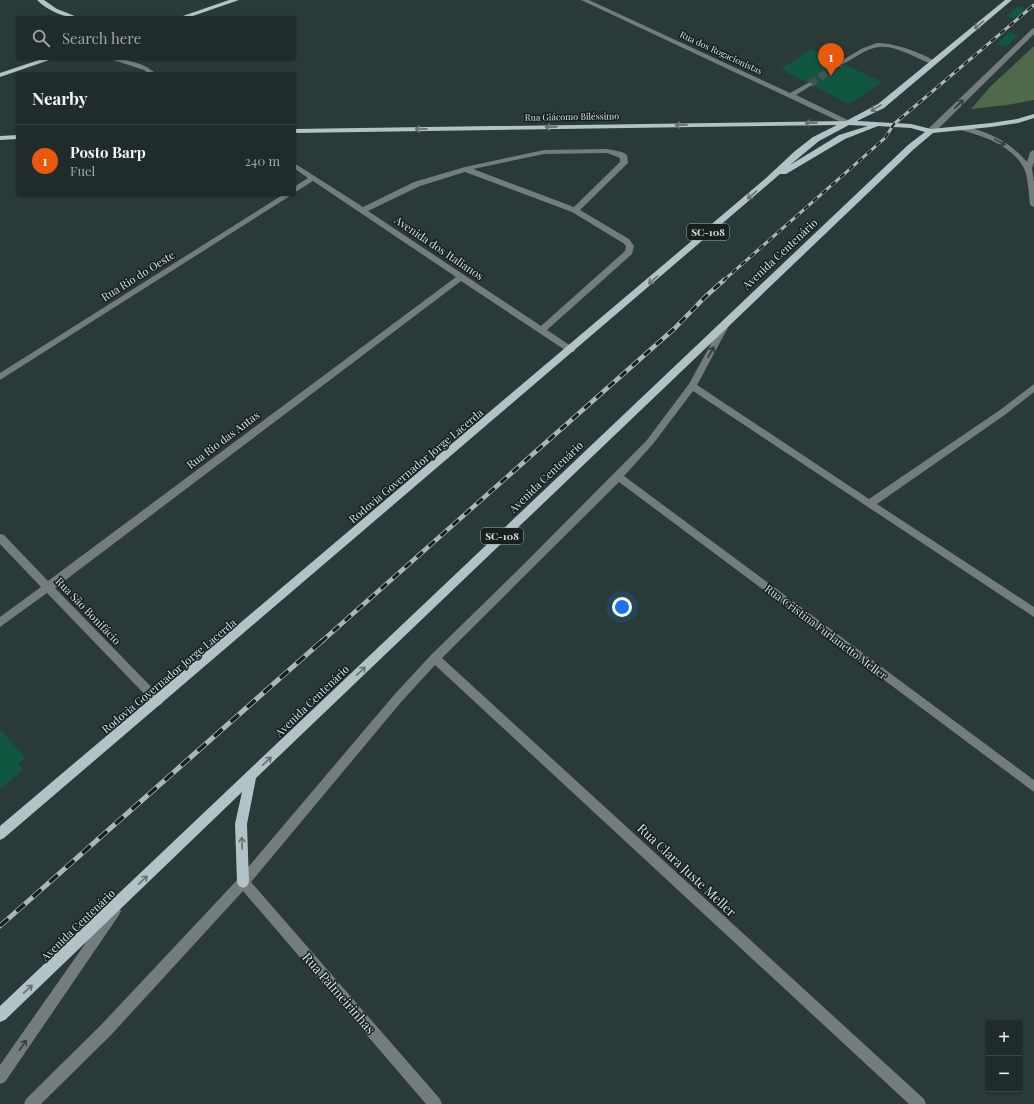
<!DOCTYPE html>
<meta charset="utf-8">
<style>
:root{--surface:#1f2c2b;--page:#2c3837;--text:#f1f3f6;--muted:#a1a7a9;--line:#3c4847;--accent:#ea580c}
body{margin:0;font-family:"Playfair Display",serif;background:var(--page);color:var(--text)}
.controls{position:absolute;right:12px;bottom:12px;display:grid;overflow:hidden;border-radius:4px;box-shadow:0 1px 3px #0004}
.controls button{width:36px;height:36px;display:grid;place-items:center;padding:0;border:0;border-bottom:1px solid var(--line);background:var(--surface);color:var(--text);font:20px sans-serif}
.you{position:absolute;left:622px;top:607px;width:14px;height:14px;margin:-10px;border:3px solid #fff;border-radius:50%;background:#1a73e8;box-shadow:0 0 0 6px #1a73e833}
.badge{display:grid;place-items:center;width:26px;height:26px;border-radius:50%;background:var(--accent);color:#fff;font-size:13px;font-weight:700}
.pin{position:absolute;translate:-50% -33px;filter:drop-shadow(0 1px 2px #0008)}
.pin::after{content:'';position:absolute;top:21px;width:14px;height:12px;background:inherit;clip-path:polygon(0 0,100% 0,50% 100%)}
.list{margin:0;padding:0;list-style:none}
h2{display:flex;justify-content:space-between;align-items:center;height:52px;margin:0;padding:0 16px;font-size:17px}
h2 small{font-size:13px;font-weight:400;color:var(--muted)}
.list li{display:grid;grid-template-columns:26px 1fr auto;gap:12px;align-items:center;box-sizing:border-box;height:72px;padding:0 16px;border-top:1px solid var(--line)}
.list b{display:block;font-size:15px;white-space:nowrap}
.list p{margin:0;font-size:13px;white-space:nowrap;color:var(--muted)}
.list em{font-size:13px;font-style:normal;color:var(--muted)}
.icon{flex:none;width:22px;height:22px;fill:none;stroke:currentColor;stroke-width:2;stroke-linecap:round;stroke-linejoin:round}
.map{position:relative;flex:none;width:1034px;height:1104px;overflow:hidden}
.search{position:absolute;background:var(--surface);box-shadow:0 1px 3px #0004;left:16px;top:16px;width:280px;height:44px;display:flex;align-items:center;gap:10px;box-sizing:border-box;padding:0 14px;border-radius:4px;color:var(--muted);font-size:15px}
.panel{position:absolute;background:var(--surface);box-shadow:0 1px 3px #0004;left:16px;top:72px;width:280px;height:124px;border-radius:4px}
.map>svg:first-child{display:block}
.green{fill:#4f694b}
.building{fill:#115640}
.lines{fill:none;stroke-linecap:round;stroke-linejoin:round}
.minor-tunnel{stroke:#435352;stroke-width:8;stroke-dasharray:8 3.5;stroke-linecap:butt}
.minor{fill:#747c7e;fill-rule:evenodd}
.major{fill:#b2c2c6;fill-rule:evenodd}
.rail-far2-casing{stroke:#abb7b6;stroke-width:3}
.rail-far1-casing{stroke:#abb7b6;stroke-width:4.5}
.rail-casing{stroke:#abb7b6;stroke-width:5}
.rail-far2{stroke:#171f1f;stroke-width:2;stroke-dasharray:6;stroke-linecap:butt}
.rail-far1{stroke:#171f1f;stroke-width:3;stroke-dasharray:8;stroke-linecap:butt}
.rail{stroke:#171f1f;stroke-width:3.5;stroke-dasharray:11;stroke-linecap:butt}
.oneway{stroke:#647072}
.oneway2{stroke:#333b3c}
.labels{text-anchor:middle;stroke-width:3;stroke-linejoin:round;paint-order:stroke}
.far-street-label{font-size:9px;fill:#d8e2e1;stroke:#171f1f}
.shield{fill:#171f1f;stroke:#9ea8a7;stroke-width:1}
.shield-label{font-size:10px;font-weight:bold;fill:#d8e2e1}
.street-label{font-size:11px;fill:#d8e2e1;stroke:#171f1f}
.near-street-label{font-size:13px;fill:#d8e2e1;stroke:#171f1f}
</style>
<div class="map">
<svg width="1034" height="1104" viewBox="0 0 1034 1104">
<rect width="100%" height="100%" fill="#293a39"/>
<!-- green -->
<polygon class="green" points="1034,46 1034,100 1007,105 971,109 990,87"/>
<!-- building -->
<g class="building">
<polygon points="1018,6 1027,9 1015,19 1006,16"/>
<polygon points="1009,32 1018,35 1006,47 997,44"/>
<polygon points="811,49 882,82 849,104 781,69"/>
<polygon points="0,730 26,758 18,764 23,770 0,789"/>
</g>
<g class="lines">
<!-- minor-tunnel -->
<polyline class="minor-tunnel" points="810,84 841,63"/>
<!-- minor -->
<g class="minor">
<polygon points="581,0 589,0 790,93 808,83 812,83 812,85 796,95 854,123 853,125 847,125"/>
<polygon points="1034,28 1034,34 934,133 928,133 928,129 1032,29"/>
<path d="M877,43C891,42 927,54 937,63L932,64C915,58 892,42 874,48C863,51 853,59 843,64L838,63L861,49Z"/>
<path d="M107,58C122,58 146,63 156,74H149L144,70Z"/>
<path d="M960,126H963C989,132 1009,141 1027,162L1030,152L1034,150V162L1032,168L1034,182V207L1030,205C1029,195 1028,176 1024,168C1011,145 984,136 960,130Z"/>
<path d="M607,149L622,152L627,155L628,163L580,210L629,239L634,246L632,254L547,330L574,348L575,350L574,352H568L461,281L55,588L162,698L163,701L162,704L158,706L154,704L47,593L0,627V617L41,587L0,544V534L4,535L48,581L456,277L313,181L294,193V187L308,178L294,168V163L363,207L414,182L465,167L544,150ZM607,153L620,158V162L574,207L473,169L544,154ZM465,172L572,212L623,243L626,246L625,251L541,326L368,211L420,186Z"/>
<polygon points="284,194 293,194 0,380 0,373"/>
<polygon points="727,319 731,322 697,385 869,499 1000,410 1034,384 1034,392 1006,414 877,504 1034,607 1034,617 693,391 653,444 624,476 1034,780 1034,792 619,482 442,658 924,1099 926,1104 909,1104 435,665 402,701 251,882 440,1099 442,1104 426,1104 243,891 111,1035 41,1104 24,1104 26,1099 101,1025 239,878 394,695 431,655 525,563 647,440 689,384 723,322"/>
<polygon points="115,905 119,907 121,911 119,915 5,1082 0,1084 0,1065 111,907"/>
</g>
<!-- major -->
<g class="major">
<path d="M37,0H44L57,9L80,18C65,18 48,11 37,0Z"/>
<polygon points="229,0 239,0 187,18 177,18"/>
<path d="M1005,0H1012L884,108L857,121L911,124L931,129L991,123L1017,119L1034,114V118L1018,123L991,127L933,133L914,149L256,778L247,824L249,882L247,886L243,888L239,886L237,882L235,824L242,792L5,1020L0,1022V1006L908,145L925,132L911,128L878,126L845,139L786,174H780L4,838L0,840V826L766,178L795,151L813,137L837,125L294,133V129L846,121L878,104ZM849,125L868,126L839,135L790,165L819,141Z"/>
<polygon points="45,58 55,58 0,77 0,73"/>
<polygon points="18,135 18,139 0,140 0,136"/>
</g>
<!-- rail-far2 casing -->
<g class="rail-far2-casing">
<polyline id="rail-far2" points="723,281 885,138 894,124 1034,5"/>
</g>
<!-- rail-far1 casing -->
<g class="rail-far1-casing">
<polyline id="rail-far1" points="321,642 675,328 705,297 724,280"/>
</g>
<!-- rail casing -->
<g class="rail-casing">
<polyline id="rail" points="0,926 322,641"/>
</g>
<!-- rail-far2 -->
<use href="#rail-far2" class="rail-far2"/>
<!-- rail-far1 -->
<use href="#rail-far1" class="rail-far1"/>
<!-- rail -->
<use href="#rail" class="rail"/>
</g>
<!-- one-way arrows -->
<defs><path id="oneway-shaft" d="M-6 0H5M1.5-3L5.5 0L1.5 3" fill="none" stroke-width="1.6" stroke-linecap="round" stroke-linejoin="round"/></defs>
<g class="oneway">
<use href="#oneway-shaft" transform="translate(979 25) rotate(140)"/>
<use href="#oneway-shaft" transform="translate(876 108) rotate(149)"/>
<use href="#oneway-shaft" transform="translate(811 123) rotate(179)"/>
<use href="#oneway-shaft" transform="translate(681 125) rotate(179)"/>
<use href="#oneway-shaft" transform="translate(551 127) rotate(179)"/>
<use href="#oneway-shaft" transform="translate(421 129) rotate(179)"/>
<use href="#oneway-shaft" transform="translate(752 195) rotate(139)"/>
<use href="#oneway-shaft" transform="translate(653 280) rotate(139)"/>
<use href="#oneway-shaft" transform="translate(361 671) rotate(-44)"/>
<use href="#oneway-shaft" transform="translate(267 761) rotate(-44)"/>
<use href="#oneway-shaft" transform="translate(242 843) rotate(-92)"/>
<use href="#oneway-shaft" transform="translate(143 880) rotate(-44)"/>
<use href="#oneway-shaft" transform="translate(28 989) rotate(-43)"/>
</g>
<g class="oneway2">
<use href="#oneway-shaft" transform="translate(959 104) rotate(-44)"/>
<use href="#oneway-shaft" transform="translate(1000 142) rotate(29)"/>
<use href="#oneway-shaft" transform="translate(711 352) rotate(-61)"/>
<use href="#oneway-shaft" transform="translate(23 1045) rotate(-56)"/>
</g>
<g class="labels">
<!-- far-street labels -->
<g class="far-street-label">
<text transform="translate(721 53) rotate(25)" y="3">Rua dos Rogacionistas</text>
<text transform="translate(572 117) rotate(-1)" y="3">Rua Giácomo Biléssimo</text>
</g>
<!-- shield labels -->
<g class="shield">
<rect x="687" y="224" width="42" height="16" rx="3"/>
<rect x="481" y="528" width="42" height="16" rx="3"/>
</g>
<g class="shield-label">
<text x="708" y="236">SC-108</text>
<text x="502" y="540">SC-108</text>
</g>
<!-- street labels -->
<g class="street-label">
<text transform="translate(439 248) rotate(34)" y="4">Avenida dos Italianos</text>
<text transform="translate(780 254) rotate(-43)" y="4">Avenida Centenário</text>
<text transform="translate(138 276) rotate(-32)" y="4">Rua Rio do Oeste</text>
<text transform="translate(223 440) rotate(-37)" y="4">Rua Rio das Antas</text>
<text transform="translate(416 466) rotate(-40)" y="4">Rodovia Governador Jorge Lacerda</text>
<text transform="translate(546 477) rotate(-44)" y="4">Avenida Centenário</text>
<text transform="translate(88 611) rotate(46)" y="4">Rua São Bonifácio</text>
<text transform="translate(826 632) rotate(37)" y="4">Rua Cristina Furlanetto Meller</text>
<text transform="translate(169 676) rotate(-40)" y="4">Rodovia Governador Jorge Lacerda</text>
<text transform="translate(312 701) rotate(-44)" y="4">Avenida Centenário</text>
<text transform="translate(78 925) rotate(-44)" y="4">Avenida Centenário</text>
</g>
<!-- near-street labels -->
<g class="near-street-label">
<text transform="translate(687 870) rotate(43)" y="5">Rua Clara Juste Meller</text>
<text transform="translate(339 993) rotate(49)" y="5">Rua Palmeirinhas</text>
</g>
</g>
</svg>
<div class="controls">
<button>+</button>
<button>−</button>
</div>
<div class="you"></div>
<div class="pin badge" style="left:831px;top:76px">1</div>
<div class="search"><svg class="icon" aria-label="search" viewBox="0 0 24 24"><circle cx="10" cy="10" r="6"/><path d="M15 15l6 6"/></svg>Search here</div>
<section class="panel">
<h2>Nearby<small></small></h2>
<ul class="list">
<li><span class="badge">1</span><div><b>Posto Barp</b><p>Fuel</p></div><em>240 m</em></li>
</ul>
</section>
</div>
